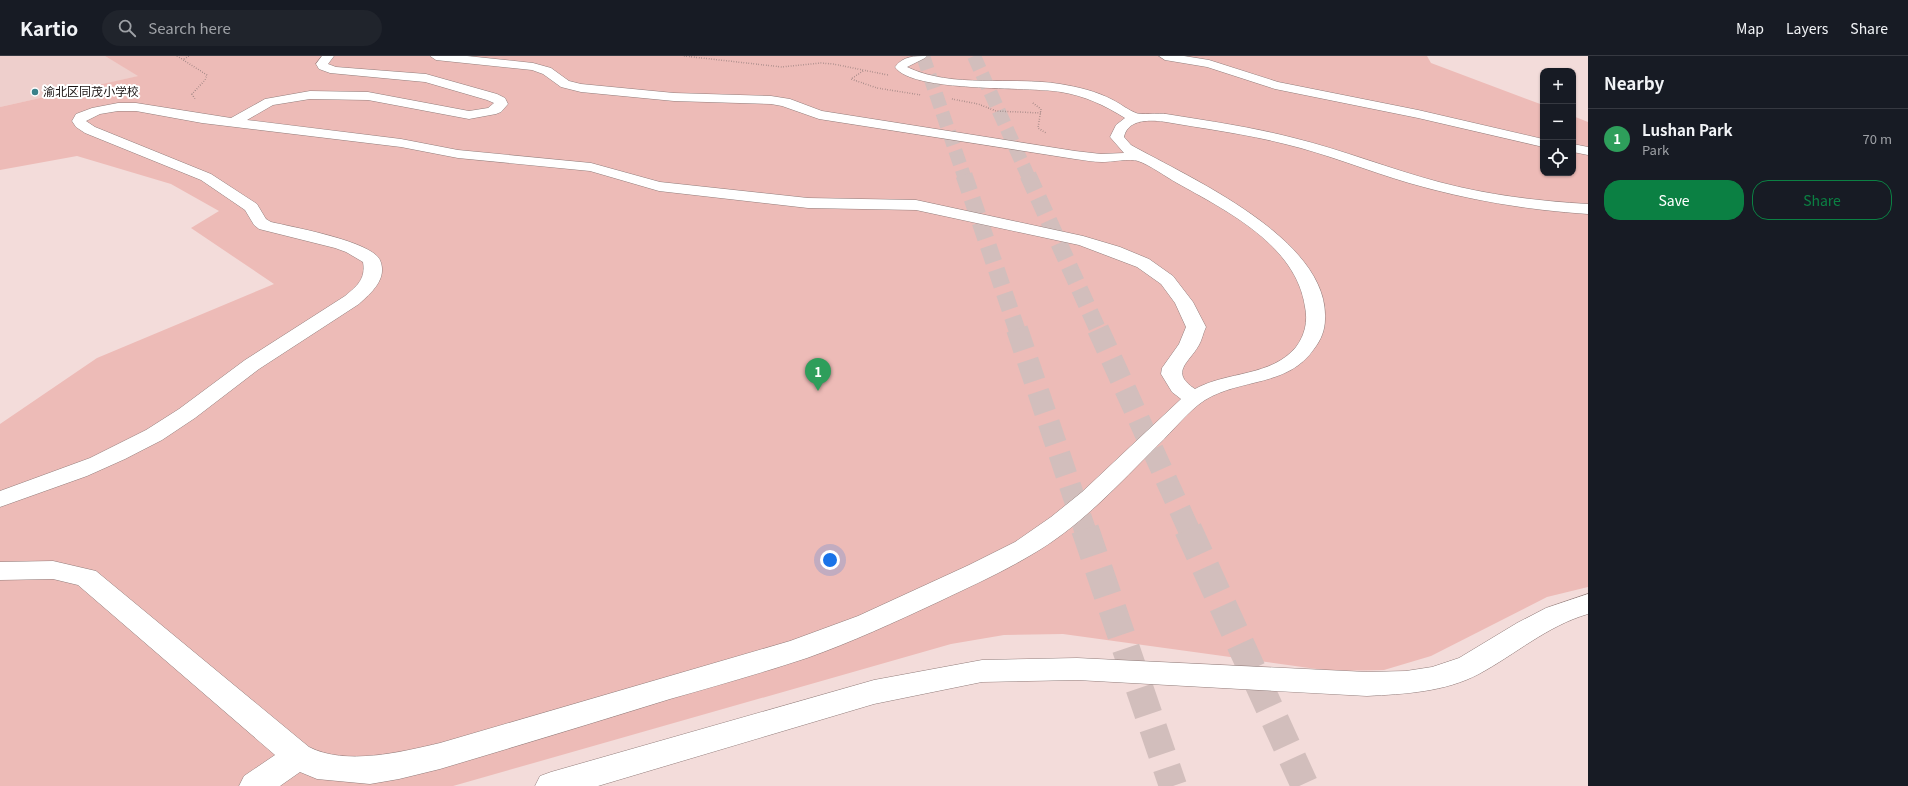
<!DOCTYPE html>
<meta charset="utf-8">
<style>
:root{--surface:#171b24;--page:#20242c;--text:#f1f3f6;--muted:#9ea1a6;--line:#363941;--accent:#0b8043}
body{margin:0;font-family:Georgia,"Noto Sans SC",serif;background:var(--page);color:var(--text)}
.controls{position:absolute;right:12px;top:12px;display:grid;overflow:hidden;border-radius:8px;box-shadow:0 1px 3px #0004}
.controls button{width:36px;height:36px;display:grid;place-items:center;padding:0;border:0;border-bottom:1px solid var(--line);background:var(--surface);color:var(--text);font:20px sans-serif}
.you{position:absolute;left:830px;top:504px;width:14px;height:14px;margin:-10px;border:3px solid #fff;border-radius:50%;background:#1a73e8;box-shadow:0 0 0 6px #1a73e833}
.badge{display:grid;place-items:center;width:26px;height:26px;border-radius:50%;background:var(--accent);color:#fff;font-size:13px;font-weight:700}
.pin{position:absolute;translate:-50% -33px;filter:drop-shadow(0 1px 2px #0008)}
.pin::after{content:'';position:absolute;top:21px;width:14px;height:12px;background:inherit;clip-path:polygon(0 0,100% 0,50% 100%)}
.list{margin:0;padding:0;list-style:none}
h2{display:flex;justify-content:space-between;align-items:center;height:52px;margin:0;padding:0 16px;font-size:17px}
h2 small{font-size:13px;font-weight:400;color:var(--muted)}
.list li{display:grid;grid-template-columns:26px 1fr auto;gap:12px;align-items:center;box-sizing:border-box;height:60px;padding:0 16px;border-top:1px solid var(--line)}
.list b{display:block;font-size:15px;white-space:nowrap}
.list p{margin:0;font-size:13px;white-space:nowrap;color:var(--muted)}
.list em{font-size:13px;font-style:normal;color:var(--muted)}
.actions{display:flex;gap:8px;padding:12px 16px}
.actions a{flex:1;padding:9px 0;border:1px solid var(--accent);border-radius:16px;text-align:center;font-size:14px;color:var(--accent)}
.actions .main{background:var(--accent);color:#fff}
.icon{flex:none;width:22px;height:22px;fill:none;stroke:currentColor;stroke-width:2;stroke-linecap:round;stroke-linejoin:round}
.map{position:relative;flex:none;width:1588px;height:730px;overflow:hidden}
header{display:flex;align-items:center;gap:24px;box-sizing:border-box;height:56px;padding:0 20px;background:var(--surface);border-bottom:1px solid var(--line)}
header strong{font-size:19px}
nav{display:flex;gap:22px;margin-inline-start:auto;font-size:14px}
.search{width:280px;height:36px;background:var(--page);display:flex;align-items:center;gap:10px;box-sizing:border-box;padding:0 14px;border-radius:22px;color:var(--muted);font-size:15px}
main{display:flex}
aside{flex:1;background:var(--surface)}
.map>svg:first-child{display:block}
.built{fill:#eecfcc}
.green{fill:#edbbb7}
.lines{fill:none;stroke-linecap:round;stroke-linejoin:round}
.primary-tunnel-far3{stroke:#d2bebc;stroke-width:14;stroke-dasharray:14 6;stroke-linecap:butt}
.primary-tunnel-far2{stroke:#d2bebc;stroke-width:17;stroke-dasharray:17 8;stroke-linecap:butt}
.primary-tunnel-far1{stroke:#d2bebc;stroke-width:22;stroke-dasharray:22 11;stroke-linecap:butt}
.primary-tunnel{stroke:#d2bebc;stroke-width:28;stroke-dasharray:28 14;stroke-linecap:butt}
.street-casing{stroke:#927d7b;stroke-width:1}
.secondary-casing{stroke:#927d7b;stroke-width:1}
.path{stroke:#7c6d6c;stroke-width:1.5;stroke-dasharray:0.5 2;stroke-linecap:butt}
.street{fill:#fff;fill-rule:evenodd}
.secondary{fill:#fff;fill-rule:evenodd}
.poi-dot{fill:#3a818a;stroke:#fff;stroke-width:1.5}
.labels{text-anchor:middle;stroke-width:4;stroke-linejoin:round;paint-order:stroke}
.far-poi-label{font-size:12px;fill:#191211;stroke:#fff;text-anchor:start}
</style>
<header>
<strong>Kartio</strong>
<div class="search"><svg class="icon" aria-label="search" viewBox="0 0 24 24"><circle cx="10" cy="10" r="6"/><path d="M15 15l6 6"/></svg>Search here</div>
<nav><a>Map</a><a>Layers</a><a>Share</a></nav>
</header>
<main>
<div class="map">
<svg width="1588" height="730" viewBox="0 0 1588 730">
<rect width="100%" height="100%" fill="#f3dcda"/>
<!-- built -->
<polygon class="built" points="0,0 105,0 139,20 0,51"/>
<!-- green -->
<polygon class="green" points="105,0 1427,0 1431,7 1543,49 1543,117 1573,117 1573,60 1588,66 1588,531 1547,541 1431,600 1384,614 1331,615 1063,578 1004,579 951,588 453,730 0,730 0,368 97,302 274,228 191,172 219,155 171,128 77,100 0,114 0,51 138,20"/>
<g class="lines">
<!-- primary-tunnel-far3 -->
<g class="primary-tunnel-far3">
<polyline points="923,0 964,120"/>
<polyline points="974,0 1028,120"/>
</g>
<!-- primary-tunnel-far2 -->
<g class="primary-tunnel-far2">
<polyline points="964,119 1017,274"/>
<polyline points="1028,119 1098,274"/>
</g>
<!-- primary-tunnel-far1 -->
<g class="primary-tunnel-far1">
<polyline points="1017,273 1085,474"/>
<polyline points="1098,273 1189,474"/>
</g>
<!-- primary-tunnel -->
<g class="primary-tunnel">
<polyline points="1085,473 1173,730"/>
<polyline points="1188,473 1305,730"/>
</g>
<!-- street casing -->
<g class="street-casing">
<g id="street">
<path d="M322,0H334L328,8L336,11L426,18L497,38L505,42L508,48L501,56L496,58L469,63L368,44L310,43L273,49L247,64L401,83L458,94L591,107L660,126L808,142L916,144L1083,180L1120,191L1149,203L1173,220L1193,246L1206,271C1203,277 1202,284 1199,289C1189,307 1169,316 1195,333C1227,315 1271,321 1296,291C1305,279 1308,265 1305,251C1296,189 1227,155 1177,127C1166,121 1150,109 1138,105C1130,102 1112,106 1102,106C1093,106 1084,104 1075,103L819,63L782,50L771,48L674,45L581,36L561,31L543,18L532,14L436,4L430,0H467L533,7L551,12L569,25L581,28L674,37L771,40L790,43L822,55L1075,95L1101,98L1124,97L1110,81L1116,69L1125,62C1104,49 1085,40 1061,36C1028,30 912,37 895,11C903,0 914,0 927,0L925,2L907,11C953,33 1011,20 1060,28C1078,31 1096,35 1113,44C1121,48 1128,54 1136,57C1139,59 1160,57 1166,58C1209,65 1252,71 1294,82C1343,94 1390,113 1439,126C1488,139 1538,145 1588,148V158C1527,154 1468,144 1409,127C1368,115 1327,98 1285,88C1246,78 1206,73 1166,66C1152,64 1128,62 1124,81L1131,89C1190,122 1329,183 1325,263C1325,274 1321,284 1314,293C1288,331 1241,322 1205,344C1188,355 1173,375 1158,389C1119,428 1080,471 1031,499C1001,517 969,531 938,546C895,566 852,586 807,602C762,617 715,630 670,643C593,667 517,690 440,713L399,723L370,728L317,723L300,716L280,730H239L244,720L275,699L78,529L53,523L0,524V506L53,505L96,515L309,691C346,710 401,696 440,687L790,585L858,560L969,509L1015,486L1051,461L1082,436L1181,343L1172,336L1161,318L1162,312L1179,288L1186,271L1175,247L1161,228L1137,211L1079,189L916,154L808,152L659,135L590,115L458,102L401,91L202,67L136,55H118L100,58L86,65L95,71L211,118L257,148L266,163L271,166C292,171 371,185 380,204C388,223 371,237 359,248L259,313L195,362L162,384L125,403L87,420L0,451V435L90,402L146,374L179,353L245,304L345,240C357,230 366,223 363,206L346,196L335,192L259,173L254,169L245,154L201,124L85,77L76,71L72,65L76,58L92,52L118,47H136L231,62L265,43L310,35L368,36L469,55L488,52L494,47L487,44L425,26L330,17L319,13L316,8Z"/>
<polygon points="1159,0 1184,0 1209,4 1278,26 1418,54 1543,83 1543,91 1418,62 1275,33 1207,11 1165,4"/>
<polygon points="1573,88 1588,91 1588,99 1573,96"/>
</g>
</g>
<!-- secondary casing -->
<g class="secondary-casing">
<path id="secondary" d="M1588,538V558C1547,570 1516,598 1479,618C1445,636 1405,638 1367,640L1077,624L982,626L874,648L598,730H535L540,720L551,716L874,624L982,604L1077,602L1367,616L1406,615L1432,611L1459,602L1517,567L1546,552Z"/>
</g>
<!-- path -->
<g class="path">
<polyline points="177,0 207,19 205,24 192,38 195,43"/>
<polyline points="684,0 782,11 821,7 833,8 888,19"/>
<polyline points="184,3 189,0"/>
<polyline points="863,15 851,23 877,32 921,39"/>
<polyline points="952,43 978,48 996,55 1041,57"/>
<polyline points="1033,47 1041,53 1038,72 1046,77"/>
</g>
<!-- street -->
<use href="#street" class="street"/>
<!-- secondary -->
<use href="#secondary" class="secondary"/>
</g>
<!-- markers -->
<circle class="poi-dot" cx="35" cy="36" r="4"/>
<g class="labels">
<!-- far-poi labels -->
<g class="far-poi-label">
<text x="43" y="40">渝北区同茂小学校</text>
</g>
</g>
</svg>
<div class="controls">
<button>+</button>
<button>−</button>
<button><svg class="icon" aria-label="locate" viewBox="0 0 24 24"><circle cx="12" cy="12" r="6"/><path d="M12 2v4M12 18v4M2 12h4M18 12h4"/></svg></button>
</div>
<div class="you"></div>
<div class="pin badge" style="left:818px;top:335px;background:#2e9e5b">1</div>
</div>
<aside>
<h2>Nearby<small></small></h2>
<ul class="list">
<li><span class="badge" style="background:#2e9e5b">1</span><div><b>Lushan Park</b><p>Park</p></div><em>70 m</em></li>
</ul>
<div class="actions"><a class="main">Save</a><a>Share</a></div>
</aside>
</main>
